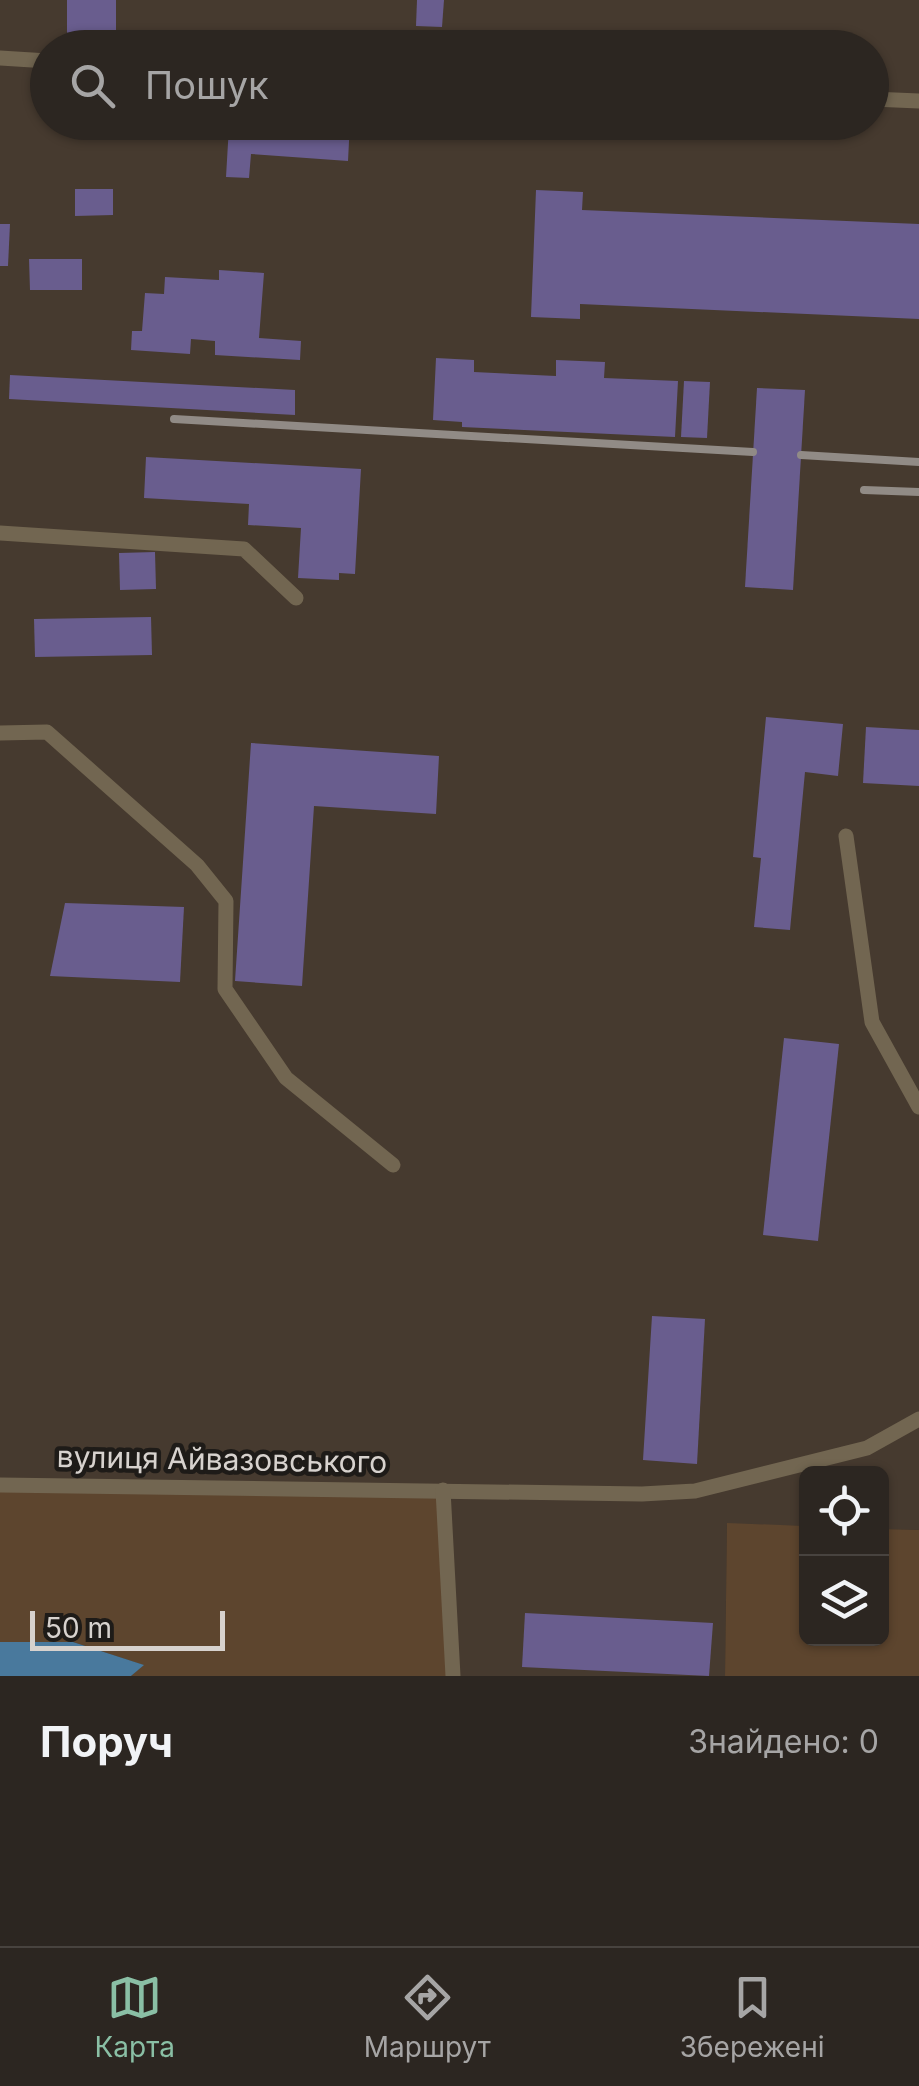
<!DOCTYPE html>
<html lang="uk">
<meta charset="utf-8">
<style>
:root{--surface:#2c2621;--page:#342e2a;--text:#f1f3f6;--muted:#a6a5a5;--line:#48433f;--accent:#8abfa5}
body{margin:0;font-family:Inter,sans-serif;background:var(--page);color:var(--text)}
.controls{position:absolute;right:30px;bottom:30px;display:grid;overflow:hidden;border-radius:15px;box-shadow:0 2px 8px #0004}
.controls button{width:90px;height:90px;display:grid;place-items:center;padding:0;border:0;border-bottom:2px solid var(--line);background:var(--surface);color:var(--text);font:50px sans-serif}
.scale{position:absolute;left:30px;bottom:25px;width:195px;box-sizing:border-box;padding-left:10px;border:5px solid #d7d2ce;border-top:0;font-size:28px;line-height:35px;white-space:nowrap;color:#d7d2ce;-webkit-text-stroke:8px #1e1b18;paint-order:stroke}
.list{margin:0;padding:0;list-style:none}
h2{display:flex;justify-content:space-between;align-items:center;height:130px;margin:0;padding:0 40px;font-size:42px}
h2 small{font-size:32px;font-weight:400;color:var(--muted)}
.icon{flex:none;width:55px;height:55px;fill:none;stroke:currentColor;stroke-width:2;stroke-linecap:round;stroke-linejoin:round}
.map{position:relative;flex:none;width:919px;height:1676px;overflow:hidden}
.search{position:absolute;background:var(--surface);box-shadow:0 2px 8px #0004;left:30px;right:30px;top:30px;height:110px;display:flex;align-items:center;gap:25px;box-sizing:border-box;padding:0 35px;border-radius:55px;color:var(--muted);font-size:38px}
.sheet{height:270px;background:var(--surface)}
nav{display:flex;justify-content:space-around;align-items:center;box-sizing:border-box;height:140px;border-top:2px solid var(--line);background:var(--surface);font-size:28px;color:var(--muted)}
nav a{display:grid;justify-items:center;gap:5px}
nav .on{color:var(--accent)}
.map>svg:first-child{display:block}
.built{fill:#463a2f;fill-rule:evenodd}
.green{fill:#5d452e}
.water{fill:#49799d}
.building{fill:#695d8e}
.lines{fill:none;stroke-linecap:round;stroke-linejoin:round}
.service{stroke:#726651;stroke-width:15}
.rail{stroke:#918b86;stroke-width:8}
.labels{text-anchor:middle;stroke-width:9;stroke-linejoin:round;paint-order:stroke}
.street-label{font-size:30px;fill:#d7d2ce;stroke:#1e1b18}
</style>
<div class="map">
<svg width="919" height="1676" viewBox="0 0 919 1676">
<rect width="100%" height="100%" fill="#3a332c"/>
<!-- built -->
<path class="built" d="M0,0H919V1530L882,1529V1474H806V1526L727,1524L725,1676H433L0,1485ZM48,48H872V122H48Z"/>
<!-- green -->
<g class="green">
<polygon points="0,1485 443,1490 453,1676 131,1676 143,1665 73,1642 3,1644 0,1642"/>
<polygon points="727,1523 806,1526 806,1638 882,1638 882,1529 919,1530 919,1676 725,1676"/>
</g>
<!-- water -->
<polygon class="water" points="0,1642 73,1642 144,1665 131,1676 0,1676"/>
<!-- building -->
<g class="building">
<rect x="67" y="0" width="49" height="37"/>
<polygon points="417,0 444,0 442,27 416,26"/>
<polygon points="253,122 350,122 348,161 251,154 249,178 226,177 229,126 252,128"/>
<polygon points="75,189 113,189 113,215 75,216"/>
<polygon points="536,190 583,192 582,210 919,224 919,319 580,304 580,319 531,317"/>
<polygon points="0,224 10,224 8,266 0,266"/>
<polygon points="29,259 82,259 82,290 30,290"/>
<polygon points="219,270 264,273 259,338 301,341 300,360 215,355 215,341 191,339 190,354 131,350 132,331 142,331 145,293 164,294 165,277 219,280"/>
<polygon points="436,358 474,360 474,372 556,376 556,360 605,362 604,378 678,381 675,437 462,427 462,422 433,420"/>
<polygon points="10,375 295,390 295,415 9,399"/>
<polygon points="684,381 710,382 707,438 681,437"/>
<polygon points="757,388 805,390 793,590 745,587"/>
<polygon points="146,457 361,469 355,574 339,573 339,580 298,578 301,528 248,525 249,504 144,498"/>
<polygon points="155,552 156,589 120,590 119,553"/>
<polygon points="151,617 152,655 35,657 34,619"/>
<polygon points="766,717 843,724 838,776 805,772 790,930 754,927 761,858 753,857"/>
<polygon points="866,727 919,730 919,786 863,783"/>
<polygon points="251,743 439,756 436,814 314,806 302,986 235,981"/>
<polygon points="65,903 184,907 180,982 50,976"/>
<polygon points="784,1038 839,1044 818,1241 763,1235"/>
<polygon points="652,1316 705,1319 697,1464 643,1460"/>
<polygon points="525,1613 713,1623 709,1676 522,1667"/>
</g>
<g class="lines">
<!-- service -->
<g class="service">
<polyline points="0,58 48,61"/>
<polyline points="872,99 919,101"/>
<polyline points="0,533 244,549 296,598"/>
<polyline points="0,733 47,732 197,865 226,901 225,989 286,1078 393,1165"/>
<polyline points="846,836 872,1022 919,1107"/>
<polyline points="0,1485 642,1494 695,1491 867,1448 919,1419"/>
<polyline points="443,1490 453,1676"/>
</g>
<!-- rail -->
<g class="rail">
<polyline points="174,419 753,452"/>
<polyline points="801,455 919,462"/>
<polyline points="864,490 919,492"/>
</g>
</g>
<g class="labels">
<!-- street labels -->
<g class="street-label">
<text transform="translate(222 1460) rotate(1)" y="10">вулиця Айвазовського</text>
</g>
</g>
</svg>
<div class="controls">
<button><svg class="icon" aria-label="locate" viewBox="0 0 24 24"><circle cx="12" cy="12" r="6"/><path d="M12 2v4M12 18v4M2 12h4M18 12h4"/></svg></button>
<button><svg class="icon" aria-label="layers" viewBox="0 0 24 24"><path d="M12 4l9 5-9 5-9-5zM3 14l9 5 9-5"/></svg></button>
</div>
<div class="scale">50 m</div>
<div class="search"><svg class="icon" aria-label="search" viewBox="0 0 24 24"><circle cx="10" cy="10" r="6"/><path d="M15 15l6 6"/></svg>Пошук</div>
</div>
<section class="sheet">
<h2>Поруч<small>Знайдено: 0</small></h2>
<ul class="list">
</ul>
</section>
<nav>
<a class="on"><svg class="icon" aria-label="map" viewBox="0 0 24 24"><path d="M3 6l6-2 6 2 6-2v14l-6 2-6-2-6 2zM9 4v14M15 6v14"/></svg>Карта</a>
<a><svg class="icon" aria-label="directions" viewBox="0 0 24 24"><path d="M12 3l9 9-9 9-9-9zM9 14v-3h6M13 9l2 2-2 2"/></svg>Маршрут</a>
<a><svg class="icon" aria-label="saved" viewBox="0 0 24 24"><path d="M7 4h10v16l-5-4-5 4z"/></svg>Збережені</a>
</nav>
